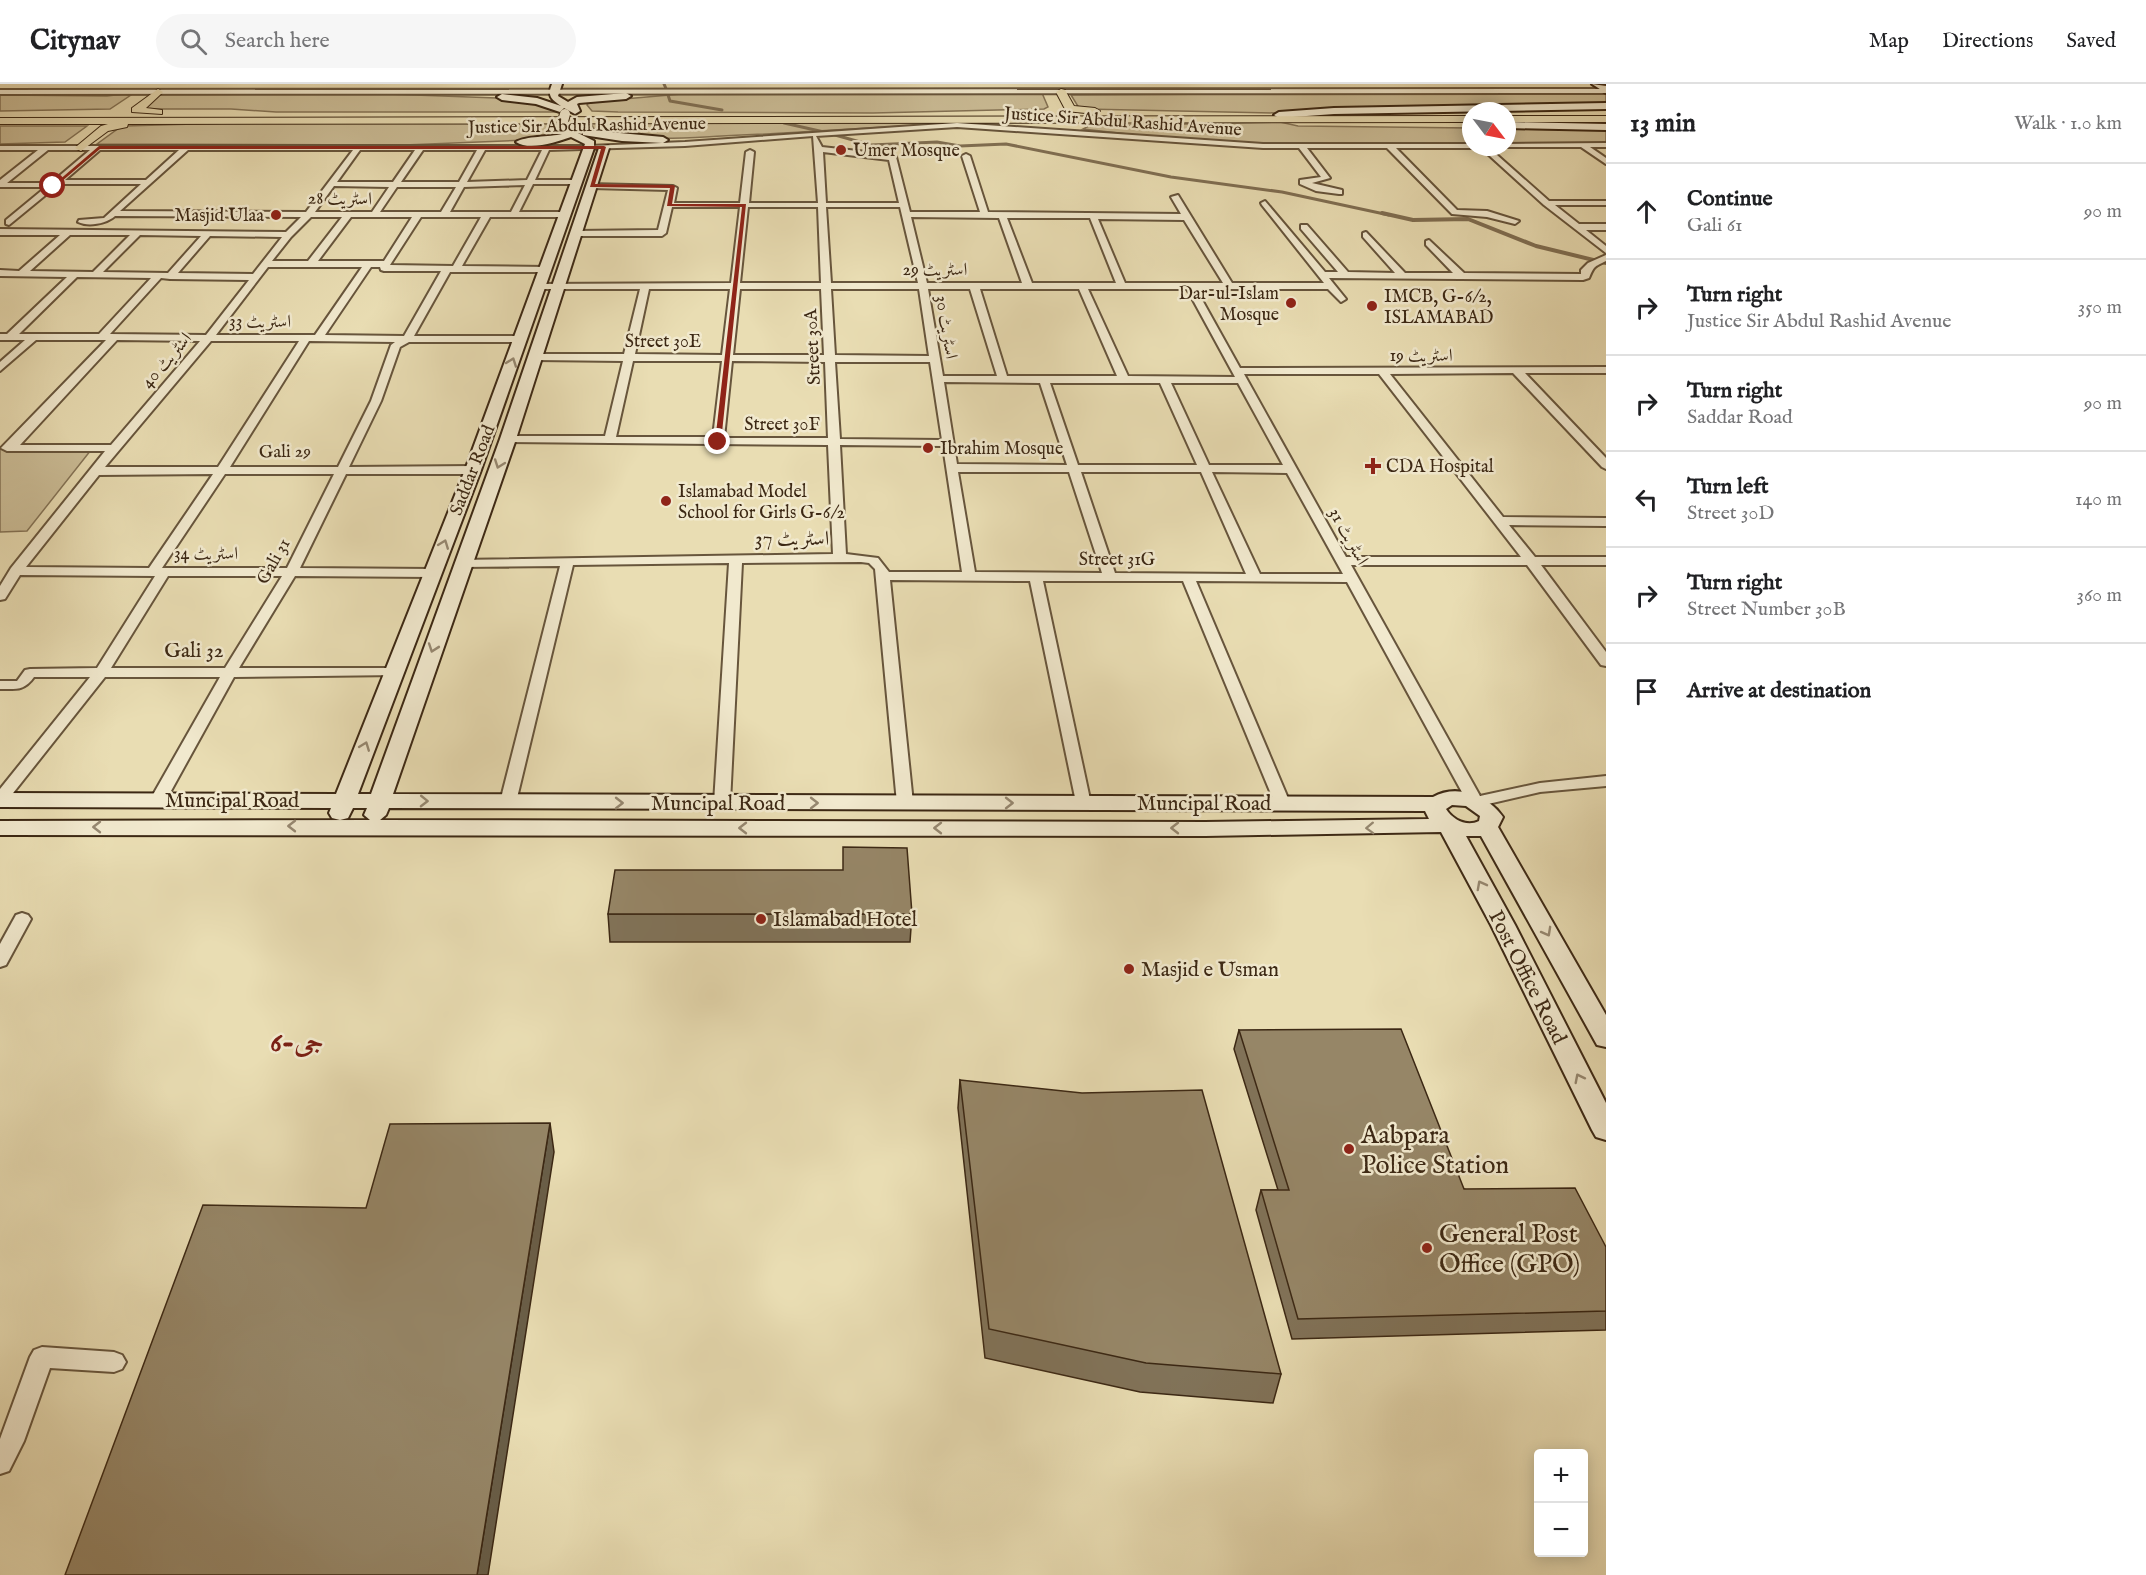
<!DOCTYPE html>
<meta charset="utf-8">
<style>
:root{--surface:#fff;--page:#f6f6f6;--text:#202124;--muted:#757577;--line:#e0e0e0}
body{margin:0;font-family:"IM FELL English",Amiri,serif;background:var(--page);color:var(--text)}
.controls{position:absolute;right:18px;bottom:18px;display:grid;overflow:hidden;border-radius:6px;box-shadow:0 3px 15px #0003}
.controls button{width:54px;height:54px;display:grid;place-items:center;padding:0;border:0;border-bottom:2px solid var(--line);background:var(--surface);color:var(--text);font:30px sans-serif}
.compass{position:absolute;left:1462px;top:18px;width:54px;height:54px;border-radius:50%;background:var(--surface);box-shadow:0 3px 15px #0003;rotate:122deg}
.stop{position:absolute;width:18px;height:18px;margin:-14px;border:4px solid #8f2418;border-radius:50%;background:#fff}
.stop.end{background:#8f2418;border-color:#fff;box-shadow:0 2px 6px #0008}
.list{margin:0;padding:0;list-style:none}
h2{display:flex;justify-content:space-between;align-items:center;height:78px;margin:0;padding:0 24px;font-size:26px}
h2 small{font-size:20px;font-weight:400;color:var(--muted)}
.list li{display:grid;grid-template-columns:39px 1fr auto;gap:18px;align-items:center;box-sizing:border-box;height:96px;padding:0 24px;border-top:2px solid var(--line)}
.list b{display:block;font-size:22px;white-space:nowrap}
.list p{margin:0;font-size:20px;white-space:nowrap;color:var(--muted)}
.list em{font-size:20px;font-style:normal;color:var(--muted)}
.icon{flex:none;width:33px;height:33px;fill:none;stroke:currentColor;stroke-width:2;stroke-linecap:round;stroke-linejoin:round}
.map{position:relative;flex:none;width:1606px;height:1491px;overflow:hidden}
header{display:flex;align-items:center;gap:36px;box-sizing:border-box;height:84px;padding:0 30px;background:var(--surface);border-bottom:2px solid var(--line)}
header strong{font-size:28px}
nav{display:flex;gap:33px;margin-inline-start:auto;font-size:21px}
.search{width:420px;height:54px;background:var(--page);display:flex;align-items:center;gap:15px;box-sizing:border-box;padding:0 21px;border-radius:33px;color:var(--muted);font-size:22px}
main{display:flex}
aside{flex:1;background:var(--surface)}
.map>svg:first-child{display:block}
.green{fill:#ccbe98;stroke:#847356;stroke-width:1.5}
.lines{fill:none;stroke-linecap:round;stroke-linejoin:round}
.stream-far1{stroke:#806f53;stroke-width:3}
.stream{stroke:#806f53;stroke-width:4}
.street-casing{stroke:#67553c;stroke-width:4}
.secondary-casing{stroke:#3c2814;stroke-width:4}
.primary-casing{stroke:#3c2814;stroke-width:2}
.street{fill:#f1e9ce;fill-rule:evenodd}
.secondary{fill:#f1e9ce;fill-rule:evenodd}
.primary{fill:#e9ddb3;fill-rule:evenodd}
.secondary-bridge-casing{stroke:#3c2814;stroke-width:12;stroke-linecap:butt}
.secondary-bridge{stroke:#f1e9ce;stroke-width:10}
.wall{fill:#817359;stroke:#3c2814;stroke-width:1.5}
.shaded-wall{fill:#695e48;stroke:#3c2814;stroke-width:1.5}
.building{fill:#968667;stroke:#3c2814;stroke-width:1.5}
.oneway{stroke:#968871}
.route{fill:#8f2418}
.poi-dot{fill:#8f2418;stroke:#f1e9ce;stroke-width:2}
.labels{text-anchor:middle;stroke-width:5;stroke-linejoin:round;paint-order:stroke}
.far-street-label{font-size:18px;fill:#3c2814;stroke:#f1e9ce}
.far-poi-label{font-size:18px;fill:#3c2814;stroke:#f1e9ce;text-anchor:start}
.street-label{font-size:21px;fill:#3c2814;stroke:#f1e9ce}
.poi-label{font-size:21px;fill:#3c2814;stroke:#f1e9ce;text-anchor:start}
.near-poi-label{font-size:26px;fill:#3c2814;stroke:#f1e9ce;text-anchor:start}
.district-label{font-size:27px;font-weight:bold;fill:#7a1f14;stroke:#f1e9ce}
</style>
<header>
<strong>Citynav</strong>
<div class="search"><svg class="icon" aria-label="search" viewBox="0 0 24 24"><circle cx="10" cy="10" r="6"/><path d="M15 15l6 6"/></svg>Search here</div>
<nav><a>Map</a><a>Directions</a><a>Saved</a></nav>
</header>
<main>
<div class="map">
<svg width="1606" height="1491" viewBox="0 0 1606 1491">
<rect width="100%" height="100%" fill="#e9ddb3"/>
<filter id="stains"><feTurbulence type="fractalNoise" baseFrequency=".00333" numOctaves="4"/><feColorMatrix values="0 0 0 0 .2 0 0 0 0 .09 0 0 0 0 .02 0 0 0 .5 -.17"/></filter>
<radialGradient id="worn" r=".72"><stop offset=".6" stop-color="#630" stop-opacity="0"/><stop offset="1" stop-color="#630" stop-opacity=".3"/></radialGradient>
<!-- green -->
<g class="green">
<polygon points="1606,8 1606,21 1284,27 1276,29 1085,25 1079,24 1071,11"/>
<polygon points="169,9 359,9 497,14 524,16 545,21 557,28 276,28 231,25 144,25 159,11"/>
<polygon points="693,9 1042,9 1048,23 1044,25 873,29 618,28 592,27 587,21 589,18"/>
<polygon points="124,10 131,11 110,25 0,27 0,11 107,12"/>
<polygon points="267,38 555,38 565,51 527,56 404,61 97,60 119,44 125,42"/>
<polygon points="1280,38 1298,42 1471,44 1471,62 1281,62 1181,56 1083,45 1089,42"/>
<path d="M591,39L969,38L975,39C891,41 807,49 722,52C680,54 635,58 594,45Z"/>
<polygon points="0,42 87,42 65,58 0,60"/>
<polygon points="1507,45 1606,46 1606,61 1507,61"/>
<polygon points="0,365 91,366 27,447 0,448"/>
</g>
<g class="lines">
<!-- stream-far1 -->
<g class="stream-far1">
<polyline points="664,0 667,7"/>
<polyline points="668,11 670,17 722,26"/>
<polyline points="784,39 824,48"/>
<polyline points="835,51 871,61 937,58 960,62 1006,60 1171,93 1282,108 1389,131"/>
</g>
<!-- stream -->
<polyline class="stream" points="1382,129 1413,136 1468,135 1536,162 1606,179"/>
<!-- street casing -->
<g class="street-casing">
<g id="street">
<polygon points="1606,5 1606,9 0,10 0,6"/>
<path d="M957,39L1263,60H1471V63L1474,64H1396L1457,126L1487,127L1519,137L1515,140L1487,133L1452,130L1387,64H1307L1330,94L1312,99L1342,106V110H1339L1316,107L1300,100V96L1321,93L1299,64H1263L957,43L816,52L822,63L885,70L896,73L910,128H980L962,72L966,70L970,72L988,128L1181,130L1171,113L1178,111L1232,199H1324L1262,121L1261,119L1265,117L1325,188H1338L1301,145V141H1307L1348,188L1395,189L1363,153V149L1366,148L1405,189H1453L1426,161V157L1429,156L1464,189L1581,190V186L1588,179L1606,171V177C1594,183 1594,182 1589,194L1583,196L1329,194L1346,215L1341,218L1328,205H1196L1240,284L1606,283V289H1525L1606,374V385L1602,383L1513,289L1390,290L1503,433L1606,434V442L1509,441L1535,473H1606V481H1541L1606,568V582L1601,581L1527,481H1351L1480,712L1540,699L1606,692V702L1540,708L1475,723L1469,721L1347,498L1196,497L1290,719L1288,722H1276L1183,497H1043L1091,720L1083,725L1077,723L1030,497L890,496L913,719L911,722H899L897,719L875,485L869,479L861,478L742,479L730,719L722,724L714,719L729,479L573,481L516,718L514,721H502L500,718L560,482L462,483L456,479L457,476L833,470L828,361L508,358L502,355L508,352H605L623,277L536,276L531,273L536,270H624L640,205H540L537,204V200L731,199L740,123H672L666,149L662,152H574V148L577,147L658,146L668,106L592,104H589V100L673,102L677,104L674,119H740L746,68L750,66L754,68L749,119H818L813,52L685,62L549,66L535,96H576L580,98L576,100H533L519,128H565L569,131L568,133H490L462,182L546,183L549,184V188H450L414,252H520L525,255L520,258H409L400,263L381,317L349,383L473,382L479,386L473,390H346L300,484L433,485L440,489L433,493L295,492L239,584H394L401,588L399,591L234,593L166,716L158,721L150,716L220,593H105L6,718L0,720V705L90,593H34C24,607 16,605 0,605V597H17L25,586L30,585L97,584L155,492L20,491L5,515L0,516V502L11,484L105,367H7L1,364L106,256H36L0,287V278L25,256H0V250H7L67,193L0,192V186L19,187L60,151H0V145L286,148L301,133L115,132C106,140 88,143 78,138L79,136L104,134L141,100H59L9,141L6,140V136L46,103H0V96L38,66H0V62H589L685,58ZM48,66H90L51,99H7ZM100,66H179L146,96H65ZM188,66H353L306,128L120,127ZM360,66H415L393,98H337ZM423,66H477L459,98H401ZM485,66H542L527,96L467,98ZM823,68L889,76L899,119H826ZM525,101L511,128H450L464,103ZM334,102L389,103L372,128H315ZM397,103H456L441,128H380ZM748,123H818L821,199H740ZM826,123H900L918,199H831ZM311,133H342L308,177H272L291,153ZM351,133H412L384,177H318ZM421,133H481L453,182L390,181ZM911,133L999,134L1022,199H927ZM1007,134H1090L1116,199H1032ZM1098,135L1184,136L1223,199H1125ZM70,151H130L93,188L30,187ZM140,151L201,152L168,189L103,188ZM210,152L282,153L253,190L178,189ZM268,183H362L315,251H216ZM371,183H380L381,186L384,187H441L404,252L325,251ZM77,193L151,194L99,250H19ZM161,194L170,195L249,196L206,251L110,250ZM649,205H730L722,271L635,270ZM740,205H821L824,271H733ZM831,205H919L929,272L835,271ZM928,205H970L997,292H943ZM980,205H1079L1117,292H1007ZM1088,205H1187L1235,293L1128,292ZM117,256L200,257L111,361H20ZM211,257H299L218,383H105ZM309,257L395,258L391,261L371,317L338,383H230ZM633,277H722L713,353H616ZM732,277L825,278L828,354H724ZM835,278H930L942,356L840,355ZM1244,290H1379L1521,473H1346ZM944,298L1040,299L1067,381L957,380ZM1050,299H1160L1197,381H1078ZM1171,299H1238L1283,381H1209ZM840,361L943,362L962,488H889L878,474L846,470ZM958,388H1069L1102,489L975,488ZM1081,388H1201L1246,490L1115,489ZM1212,388L1287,389L1343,490H1260ZM213,390L149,484L26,483L99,391ZM225,390H334L287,484H162ZM168,492H282L225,584H111Z"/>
<polygon points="1606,59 1606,63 1590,63 1606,74 1606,80 1581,63 1504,63 1507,63 1507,60"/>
<polygon points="1480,63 1488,63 1549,117 1606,117 1606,121 1555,121 1579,140 1606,140 1606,146 1586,146 1606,162 1606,169 1544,121"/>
<polygon points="22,829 28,831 31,835 6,881 0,883 0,860 16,831"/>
<polygon points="42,1263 114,1268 122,1271 126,1278 122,1285 114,1288 50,1284 24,1357 9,1387 0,1390 0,1355 30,1273 34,1266"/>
</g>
</g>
<!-- secondary casing -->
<g class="secondary-casing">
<g id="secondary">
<path d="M552,0H562L558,12L568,18L577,13L626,9L631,12L626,15L579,19L577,20L580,27L575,30L564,24L560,28L536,20L502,16L497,13L502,10L537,14L561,22C551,15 547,12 552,0Z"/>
<polygon points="1592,0 1606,2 1606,9"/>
<polygon points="1606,19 1606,25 1334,30 1279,34 1274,31 1279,28 1334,24"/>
<path d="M562,38L572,46L594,57V64L481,386L358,710H371L500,355L599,64L608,62L609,64L516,355L393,710L1433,713C1457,699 1489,712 1503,733L1498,743L1606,931V963L1597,961L1481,752H1466L1515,841L1606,1019V1056L1596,1053L1592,1046L1491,841L1441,748L1205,752L0,751V737L370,736L364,731L367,724H353L348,734L340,736L332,734L329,729L331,724L0,723V709L336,710L465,386L585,60L571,53C557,58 529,67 516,58C525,52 550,53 562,50L557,41ZM1452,721L1466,722L1480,732L1479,737C1467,743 1453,736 1446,725ZM389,724L1425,727L1429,735L1205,738L380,736L386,731Z"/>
<polygon points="1507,38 1606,40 1606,46 1507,44"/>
<polygon points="587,46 663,53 668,56 663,59 622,57 583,51 583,47"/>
</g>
</g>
<!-- primary casing -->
<g class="primary-casing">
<g id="primary">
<polygon points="158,5 163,8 146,24 162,26 162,30 132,28 132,24"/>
<polygon points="1061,5 1065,6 1074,22 1095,24 1100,27 1095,30 1066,27 1056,8"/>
<polygon points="1471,32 1471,38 128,40 127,43 108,47 81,67 75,64 77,62 101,42 108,40 0,40 0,34"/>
<rect x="1507" y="32" width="99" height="6"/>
</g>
</g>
<!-- street -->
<use href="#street" class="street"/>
<!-- secondary -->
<use href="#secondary" class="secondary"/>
<!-- primary -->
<use href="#primary" class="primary"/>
<!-- secondary-bridge casing -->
<g class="secondary-bridge-casing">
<polyline id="secondary-bridge" points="562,41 565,30"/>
</g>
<!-- secondary-bridge -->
<use href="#secondary-bridge" class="secondary-bridge"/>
</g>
<!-- wall -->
<g class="wall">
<polygon points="608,830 912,830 910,858 610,858"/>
<polygon points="1239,946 1464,1105 1606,1163 1606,1246 1292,1255 1256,1126 1261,1106 1278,1106 1234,965"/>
<polygon points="960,996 1281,1290 1273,1319 1140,1308 985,1274 958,1024"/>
</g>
<!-- shaded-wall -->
<polygon class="shaded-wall" points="550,1039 554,1068 488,1491 477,1491"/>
<!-- building -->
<g class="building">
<polygon points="843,763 907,764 912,830 608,830 615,786 843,786"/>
<polygon points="1401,945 1464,1105 1575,1104 1606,1163 1606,1227 1298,1235 1261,1106 1289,1106 1239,946"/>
<polygon points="960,996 1082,1009 1202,1006 1281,1290 1146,1279 989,1245"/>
<polygon points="550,1039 477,1491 65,1491 203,1121 366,1124 390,1040"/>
</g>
<!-- one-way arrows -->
<defs><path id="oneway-chevron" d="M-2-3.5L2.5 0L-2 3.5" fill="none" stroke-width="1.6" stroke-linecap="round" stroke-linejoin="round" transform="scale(1.5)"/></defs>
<g class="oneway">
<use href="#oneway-chevron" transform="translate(512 278) rotate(-70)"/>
<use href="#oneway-chevron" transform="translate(499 380) rotate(110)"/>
<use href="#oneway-chevron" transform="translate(444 460) rotate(-69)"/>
<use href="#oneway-chevron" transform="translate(433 564) rotate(109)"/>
<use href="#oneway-chevron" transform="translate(365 662) rotate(-69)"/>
<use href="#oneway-chevron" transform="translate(424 717) rotate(1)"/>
<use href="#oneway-chevron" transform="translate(619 719)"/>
<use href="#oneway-chevron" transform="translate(814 719)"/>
<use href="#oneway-chevron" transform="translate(1009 719)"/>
<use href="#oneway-chevron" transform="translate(292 742) rotate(180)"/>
<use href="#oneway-chevron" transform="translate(97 743) rotate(180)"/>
<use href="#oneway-chevron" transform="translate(743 744) rotate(180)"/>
<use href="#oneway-chevron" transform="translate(938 744) rotate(180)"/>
<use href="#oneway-chevron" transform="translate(1175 744) rotate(-180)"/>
<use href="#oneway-chevron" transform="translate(1370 744) rotate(178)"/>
<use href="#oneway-chevron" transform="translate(1481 801) rotate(-118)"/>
<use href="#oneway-chevron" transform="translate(1547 848) rotate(61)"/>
<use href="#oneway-chevron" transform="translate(1579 994) rotate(-117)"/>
</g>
<!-- route -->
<polygon class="route" points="99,62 604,62 606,63 595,100 673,101 675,102 672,120 746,120 721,358 718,360 715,358 742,123 667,122 670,104 590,103 601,65 100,65 55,103 51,103"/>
<!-- markers -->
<g class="poi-dot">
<circle cx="841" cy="66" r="6"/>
<circle cx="276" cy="131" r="6"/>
<circle cx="1291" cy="219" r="6"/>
<circle cx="1372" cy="222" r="6"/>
<circle cx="928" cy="364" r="6"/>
<path d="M1370 373h6v6h6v6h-6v6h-6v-6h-6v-6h6z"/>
<circle cx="666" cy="417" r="6"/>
<circle cx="761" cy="835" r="6"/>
<circle cx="1129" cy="885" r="6"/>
<circle cx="1349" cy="1065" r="6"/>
<circle cx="1427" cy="1164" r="6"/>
</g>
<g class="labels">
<!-- far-street labels -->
<g class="far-street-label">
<text transform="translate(1123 37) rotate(4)" y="6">Justice Sir Abdul Rashid Avenue</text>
<text transform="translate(587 41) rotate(-1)" y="6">Justice Sir Abdul Rashid Avenue</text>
<text transform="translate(340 114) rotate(1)" y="6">اسٹریٹ 28</text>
<text x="935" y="191">اسٹریٹ 29</text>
<text x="260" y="243">اسٹریٹ 33</text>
<text transform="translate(947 243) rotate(81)" y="6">اسٹریٹ 30</text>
<text x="663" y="263">Street 30E</text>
<text transform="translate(812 263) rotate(-93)" y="6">Street 30A</text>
<text x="1421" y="277">اسٹریٹ 19</text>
<text transform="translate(166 276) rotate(-49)" y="6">اسٹریٹ 40</text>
<text x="782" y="346">Street 30F</text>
<text transform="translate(285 367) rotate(-1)" y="6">Gali 29</text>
<text transform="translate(472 386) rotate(-69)" y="6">Saddar Road</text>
<text transform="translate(1349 452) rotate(61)" y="6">اسٹریٹ 31</text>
<text x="206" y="475">اسٹریٹ 34</text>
<text x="1117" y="481">Street 31G</text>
<text transform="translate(273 477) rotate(-61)" y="6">Gali 31</text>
</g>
<!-- far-poi labels -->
<g class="far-poi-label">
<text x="853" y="72">Umer Mosque</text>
<text x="264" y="137" text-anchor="end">Masjid Ulaa</text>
<text x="1279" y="215" text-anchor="end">Dar-ul-Islam<tspan x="1279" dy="21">Mosque</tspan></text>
<text x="1384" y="218">IMCB, G-6/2,<tspan x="1384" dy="21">ISLAMABAD</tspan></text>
<text x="940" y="370">Ibrahim Mosque</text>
<text x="1386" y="388">CDA Hospital</text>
<text x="678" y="413">Islamabad Model<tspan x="678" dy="21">School for Girls G-6/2</tspan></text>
</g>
<!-- street labels -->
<g class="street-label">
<text x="792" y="461">اسٹریٹ 37</text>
<text x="194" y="573">Gali 32</text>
<text x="232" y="723">Muncipal Road</text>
<text x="718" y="726">Muncipal Road</text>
<text x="1204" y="726">Muncipal Road</text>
<text transform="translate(1528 893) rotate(63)" y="7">Post Office Road</text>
</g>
<!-- poi labels -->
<g class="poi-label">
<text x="773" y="842">Islamabad Hotel</text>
<text x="1141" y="892">Masjid e Usman</text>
</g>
<!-- near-poi labels -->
<g class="near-poi-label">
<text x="1361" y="1059">Aabpara<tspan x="1361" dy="30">Police Station</tspan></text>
<text x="1439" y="1158">General Post<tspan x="1439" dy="30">Office (GPO)</tspan></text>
</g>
<!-- district labels -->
<g class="district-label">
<text x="297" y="967">جی-6</text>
</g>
</g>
<rect width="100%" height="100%" filter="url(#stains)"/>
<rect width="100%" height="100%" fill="url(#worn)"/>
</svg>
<div class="controls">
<button>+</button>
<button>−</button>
</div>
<svg class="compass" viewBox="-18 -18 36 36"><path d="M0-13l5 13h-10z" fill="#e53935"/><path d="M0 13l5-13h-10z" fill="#757577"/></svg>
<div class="stop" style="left:53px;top:102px"></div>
<div class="stop end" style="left:718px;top:358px"></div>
</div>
<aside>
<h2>13 min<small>Walk · 1.0 km</small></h2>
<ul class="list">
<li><svg class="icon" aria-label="ahead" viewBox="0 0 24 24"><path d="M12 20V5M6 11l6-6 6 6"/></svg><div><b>Continue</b><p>Gali 61</p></div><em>90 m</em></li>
<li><svg class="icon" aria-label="right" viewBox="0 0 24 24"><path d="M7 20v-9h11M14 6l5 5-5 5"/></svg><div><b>Turn right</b><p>Justice Sir Abdul Rashid Avenue</p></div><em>350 m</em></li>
<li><svg class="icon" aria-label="right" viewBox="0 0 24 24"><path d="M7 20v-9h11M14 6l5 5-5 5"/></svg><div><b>Turn right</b><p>Saddar Road</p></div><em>90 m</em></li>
<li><svg class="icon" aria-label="left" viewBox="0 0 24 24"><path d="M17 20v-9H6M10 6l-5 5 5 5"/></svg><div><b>Turn left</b><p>Street 30D</p></div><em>140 m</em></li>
<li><svg class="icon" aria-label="right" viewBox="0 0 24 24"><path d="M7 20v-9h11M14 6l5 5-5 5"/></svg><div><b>Turn right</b><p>Street Number 30B</p></div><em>360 m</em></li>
<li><svg class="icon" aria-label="arrive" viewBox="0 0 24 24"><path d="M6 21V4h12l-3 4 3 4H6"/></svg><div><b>Arrive at destination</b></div></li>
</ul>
</aside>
</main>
